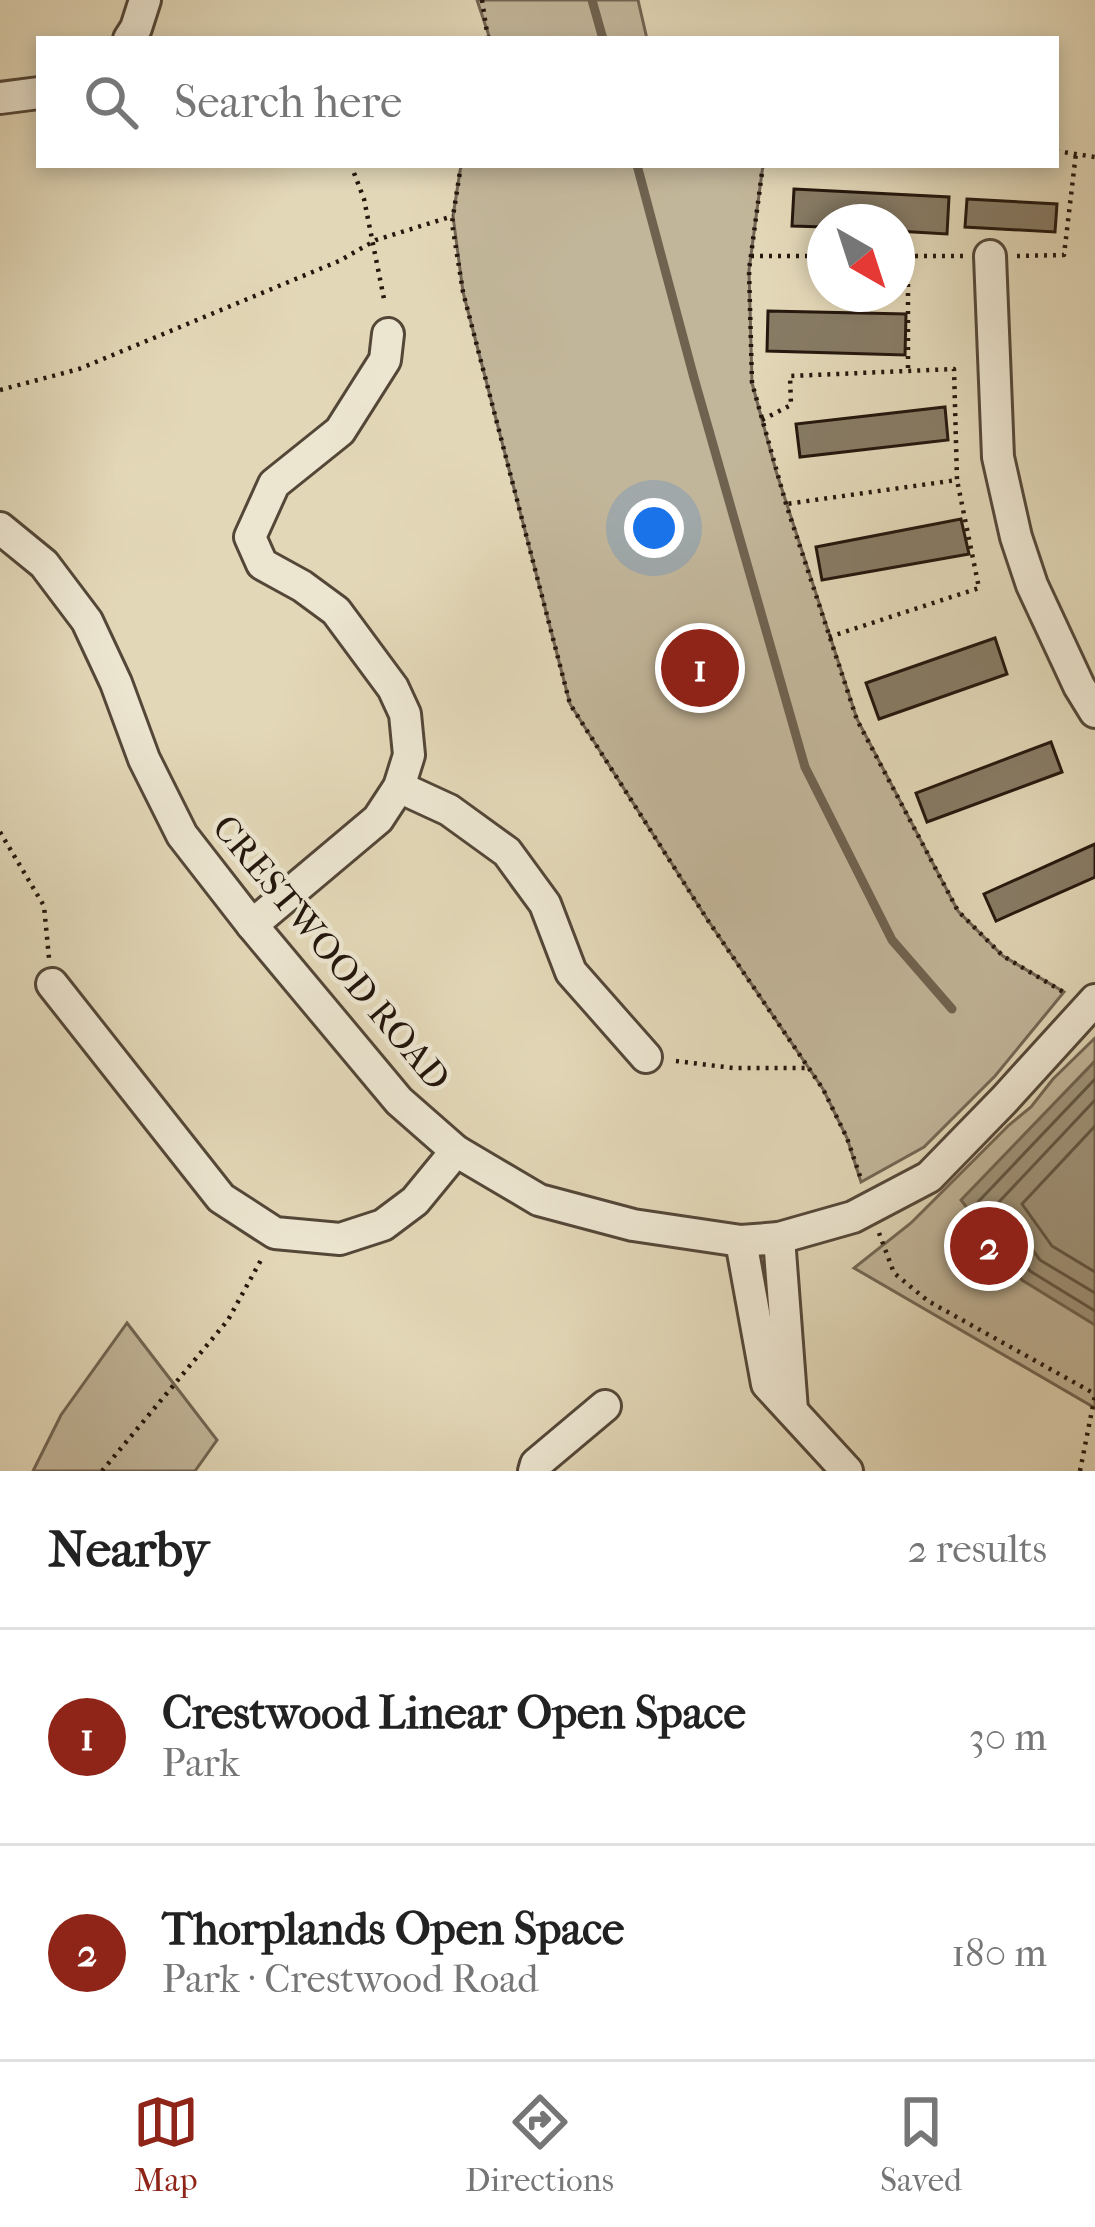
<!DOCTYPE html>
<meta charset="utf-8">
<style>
:root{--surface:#fff;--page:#f6f6f6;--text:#222;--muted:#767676;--line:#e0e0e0;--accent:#8f2418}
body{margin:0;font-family:"IM FELL French Canon",serif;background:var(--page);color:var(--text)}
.compass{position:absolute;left:807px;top:204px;width:108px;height:108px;border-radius:50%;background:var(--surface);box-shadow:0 6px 18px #0003;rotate:141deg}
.you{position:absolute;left:654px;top:528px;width:42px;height:42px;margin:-30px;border:9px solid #fff;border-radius:50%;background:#1a73e8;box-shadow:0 0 0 18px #1a73e833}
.badge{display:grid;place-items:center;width:78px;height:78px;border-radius:50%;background:var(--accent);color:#fff;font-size:39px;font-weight:700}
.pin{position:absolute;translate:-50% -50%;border:6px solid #fff;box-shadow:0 3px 12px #0006}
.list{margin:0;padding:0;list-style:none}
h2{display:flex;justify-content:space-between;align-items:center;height:156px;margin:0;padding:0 48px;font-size:51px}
h2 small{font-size:39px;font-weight:400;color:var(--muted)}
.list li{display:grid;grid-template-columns:78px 1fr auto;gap:36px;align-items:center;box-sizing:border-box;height:216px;padding:0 48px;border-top:3px solid var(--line)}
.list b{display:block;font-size:45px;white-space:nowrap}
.list p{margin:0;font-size:39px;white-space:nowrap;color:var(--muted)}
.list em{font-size:39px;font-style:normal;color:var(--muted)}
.icon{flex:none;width:66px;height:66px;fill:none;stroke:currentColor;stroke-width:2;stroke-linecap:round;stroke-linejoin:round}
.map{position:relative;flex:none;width:1095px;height:1471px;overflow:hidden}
.search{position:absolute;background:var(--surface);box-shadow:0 6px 18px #0003;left:36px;right:36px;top:36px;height:132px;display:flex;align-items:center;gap:30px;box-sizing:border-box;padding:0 42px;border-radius:0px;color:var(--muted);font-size:45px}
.sheet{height:588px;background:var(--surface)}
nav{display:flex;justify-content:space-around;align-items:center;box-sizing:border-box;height:168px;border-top:3px solid var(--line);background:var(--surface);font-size:33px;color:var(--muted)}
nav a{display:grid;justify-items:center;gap:6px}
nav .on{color:var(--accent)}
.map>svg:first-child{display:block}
.green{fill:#c2b69a;stroke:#736654;stroke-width:3}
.water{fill:#a1967d;stroke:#6f6350;stroke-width:3}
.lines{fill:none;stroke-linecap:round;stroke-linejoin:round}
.shore{stroke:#625645;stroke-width:3}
.stream{stroke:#6f6350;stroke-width:9}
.building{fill:#877b65;stroke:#24170d;stroke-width:3}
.street-casing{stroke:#544738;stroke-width:36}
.path{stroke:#24170d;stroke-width:4.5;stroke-dasharray:3 6;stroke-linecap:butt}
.street{stroke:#ece5d0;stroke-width:30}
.labels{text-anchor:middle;stroke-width:9;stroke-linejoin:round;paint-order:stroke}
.street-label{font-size:36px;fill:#24170d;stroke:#ece5d0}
</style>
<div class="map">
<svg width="1095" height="1471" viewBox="0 0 1095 1471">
<rect width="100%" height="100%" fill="#e2d7b7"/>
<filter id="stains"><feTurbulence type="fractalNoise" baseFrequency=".00167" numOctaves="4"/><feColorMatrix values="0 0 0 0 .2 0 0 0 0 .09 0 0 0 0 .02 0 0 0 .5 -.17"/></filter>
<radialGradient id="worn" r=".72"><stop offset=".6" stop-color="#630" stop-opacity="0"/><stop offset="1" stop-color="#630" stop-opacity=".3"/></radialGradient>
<!-- green -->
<g class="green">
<polygon points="477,0 638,0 647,39 490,39"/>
<polygon points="461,165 763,165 749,270 752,383 776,471 857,719 958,911 1003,956 1064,992 995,1076 924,1147 861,1182 847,1138 823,1089 707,919 570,704 463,292 453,216"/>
<polygon points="1095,1038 1095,1408 854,1268 911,1223 1009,1125 1031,1107 1053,1079"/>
<polygon points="127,1323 217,1440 195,1471 33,1471 61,1415"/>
</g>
<!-- water -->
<polygon class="water" points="1095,1061 1095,1325 1022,1280 961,1200"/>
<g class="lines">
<!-- shore -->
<g class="shore">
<polyline points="1095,1079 978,1202 1030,1271 1095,1311"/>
<polyline points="1095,1100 998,1203 1040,1260 1095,1293"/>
<polyline points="1095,1126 1022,1204 1052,1246 1095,1272"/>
</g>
<!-- stream -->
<g class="stream">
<polyline points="592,0 603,39"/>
<polyline points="637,165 694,378 805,767 892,940 952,1009"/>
</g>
</g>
<!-- building -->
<g class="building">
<polygon points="794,189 949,197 947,234 897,231 897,222 825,222 825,227 792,226"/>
<polygon points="967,199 1057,204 1055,232 965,227"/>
<polygon points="768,311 906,314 905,355 767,351"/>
<polygon points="945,407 948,440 800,457 796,424"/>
<polygon points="961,519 969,554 822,580 816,547"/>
<polygon points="995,638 1007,674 879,719 866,683"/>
<polygon points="1051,742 1062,772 927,822 916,793"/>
<polygon points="1095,844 1095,877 996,921 984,894"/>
</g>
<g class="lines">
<!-- street casing -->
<g class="street-casing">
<g id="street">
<polyline points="129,39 136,28 145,0"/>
<polyline points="0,98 39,93"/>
<polyline points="990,256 998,457 1016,537 1032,585 1079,686 1095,712"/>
<polyline points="0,528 44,564 87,621 116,683 144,759 182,835 252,925 399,1101 456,1151 539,1200 633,1225 741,1241 779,1238 853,1217 929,1177 1004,1100 1095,1000"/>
<polyline points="399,787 449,810 507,852 545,904 571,972 646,1057"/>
<polyline points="252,925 378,819 399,787 409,755 405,714 393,688 336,611 302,586 262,564 250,537 274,484 340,431 385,360 388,334"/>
<polyline points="52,984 221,1198 275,1233 340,1239 383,1225 415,1201 456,1151"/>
<polyline points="779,1238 792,1410"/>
<polyline points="741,1241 767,1384 847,1471"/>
<polyline points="534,1471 536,1464 605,1406"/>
</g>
</g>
<!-- path -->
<g class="path">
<polyline points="482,0 488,39"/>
<polyline points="1056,151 1095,157"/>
<polyline points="461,165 452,223 463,292 570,704 707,919 823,1089 847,1138 862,1182"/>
<polyline points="763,165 749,270 752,383 786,504 857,720 958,911 1003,956 1065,993"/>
<polyline points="354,173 364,199 385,304"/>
<polyline points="751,256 825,256"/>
<polyline points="897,256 963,256"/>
<polyline points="1017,256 1064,255 1076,153"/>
<polyline points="908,257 908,371"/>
<polyline points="0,390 79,369 339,261 376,240 453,216"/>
<polyline points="762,420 791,405 790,376 954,369 957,480 786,504"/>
<polyline points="829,637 979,588 957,480"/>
<polyline points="0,832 44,906 49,958"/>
<polyline points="676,1061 733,1068 808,1068"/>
<polyline points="879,1233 894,1273 928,1301 1095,1394"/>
<polyline points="102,1471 228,1320 261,1260"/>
<polyline points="1080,1471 1095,1395"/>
</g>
<!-- street -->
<use href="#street" class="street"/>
</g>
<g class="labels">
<!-- street labels -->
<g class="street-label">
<text transform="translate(332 952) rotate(50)" y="13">CRESTWOOD ROAD</text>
</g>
</g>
<rect width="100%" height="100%" filter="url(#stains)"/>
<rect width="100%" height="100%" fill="url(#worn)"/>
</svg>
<svg class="compass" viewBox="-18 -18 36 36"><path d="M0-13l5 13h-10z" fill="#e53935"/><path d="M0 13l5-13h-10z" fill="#767676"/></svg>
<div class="you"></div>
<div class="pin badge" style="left:700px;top:668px">1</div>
<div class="pin badge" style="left:989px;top:1246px">2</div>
<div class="search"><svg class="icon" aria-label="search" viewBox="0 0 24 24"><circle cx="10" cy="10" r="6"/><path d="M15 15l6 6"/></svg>Search here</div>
</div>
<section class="sheet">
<h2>Nearby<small>2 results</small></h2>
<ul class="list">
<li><span class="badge">1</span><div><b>Crestwood Linear Open Space</b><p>Park</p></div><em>30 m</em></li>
<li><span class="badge">2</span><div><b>Thorplands Open Space</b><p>Park · Crestwood Road</p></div><em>180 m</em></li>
</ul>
</section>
<nav>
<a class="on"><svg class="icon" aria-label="map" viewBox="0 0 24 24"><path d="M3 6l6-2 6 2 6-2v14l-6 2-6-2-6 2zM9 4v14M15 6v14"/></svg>Map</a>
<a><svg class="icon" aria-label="directions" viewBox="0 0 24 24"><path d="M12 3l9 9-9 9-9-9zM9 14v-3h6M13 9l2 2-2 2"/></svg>Directions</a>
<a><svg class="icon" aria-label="saved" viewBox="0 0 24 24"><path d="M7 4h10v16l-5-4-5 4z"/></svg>Saved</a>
</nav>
